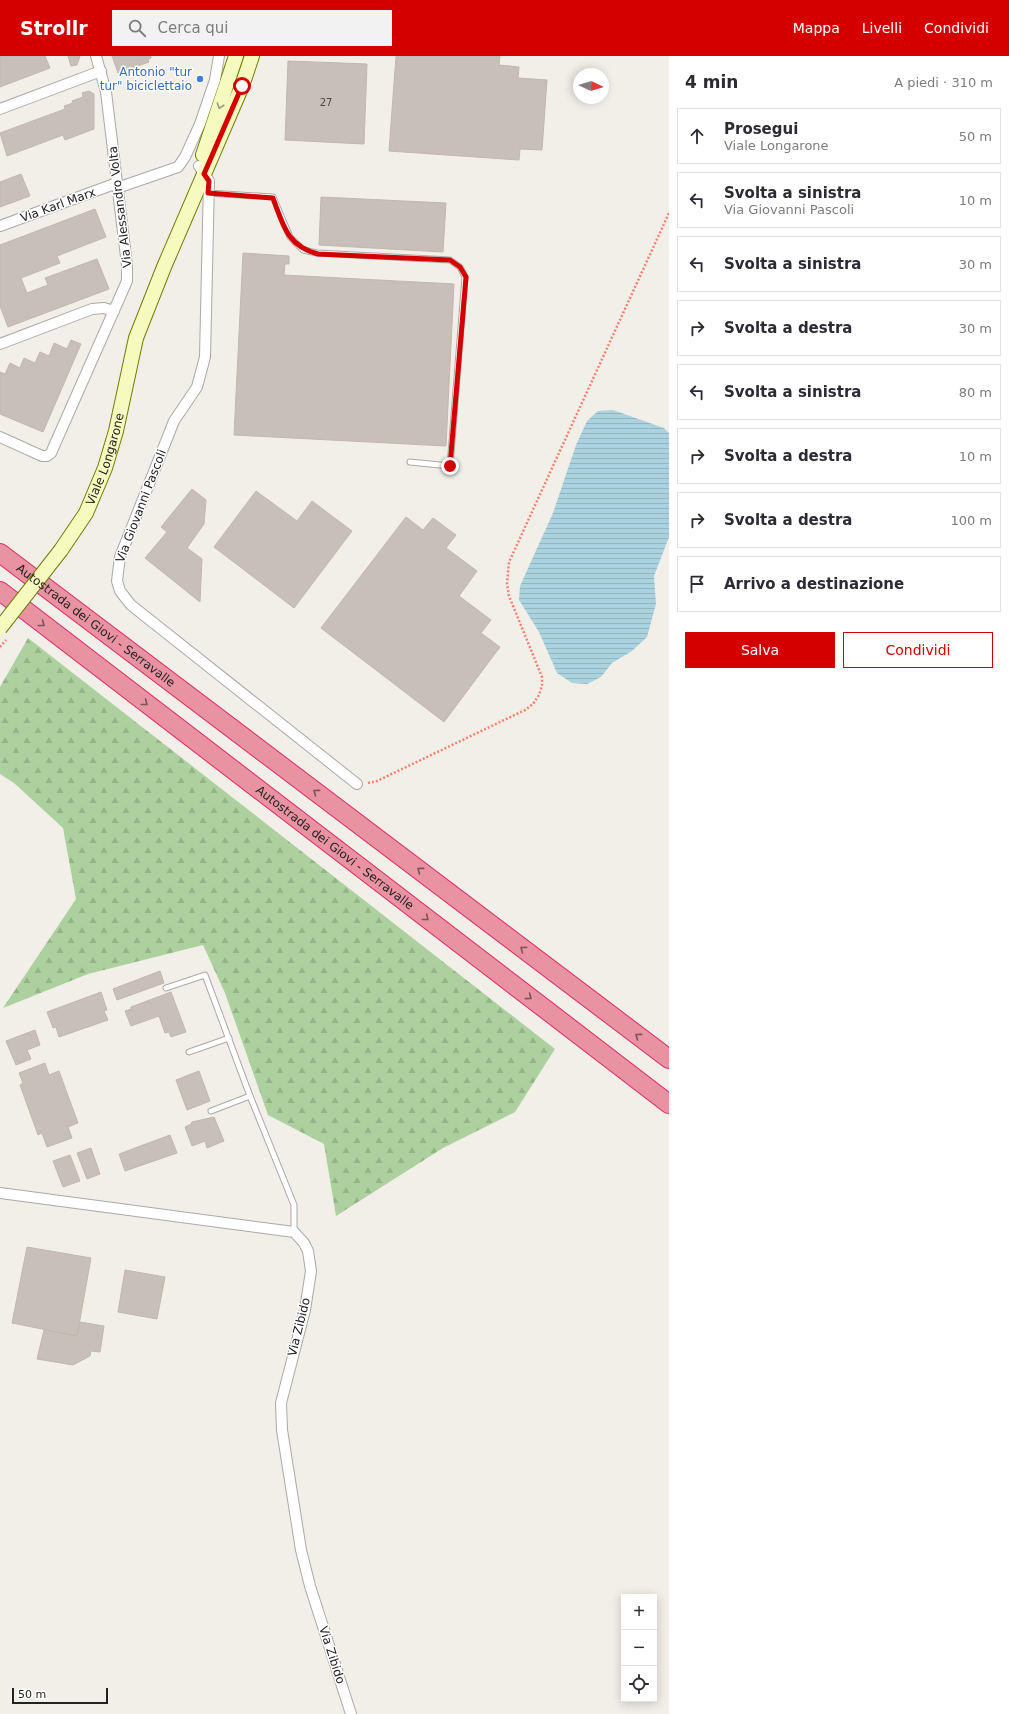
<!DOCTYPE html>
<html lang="it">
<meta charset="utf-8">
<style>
:root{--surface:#fff;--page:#f2f2f3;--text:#2b2b33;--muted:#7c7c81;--line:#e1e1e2;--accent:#d40000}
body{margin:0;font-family:"DejaVu Sans",sans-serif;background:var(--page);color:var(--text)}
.controls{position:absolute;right:12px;bottom:12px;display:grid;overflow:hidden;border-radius:0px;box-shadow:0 2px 10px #0003}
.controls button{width:36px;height:36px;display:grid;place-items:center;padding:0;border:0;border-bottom:1px solid var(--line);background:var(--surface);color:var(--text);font:20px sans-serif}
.compass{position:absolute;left:573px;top:12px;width:36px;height:36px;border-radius:50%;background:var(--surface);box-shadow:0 2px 10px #0003;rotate:94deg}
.scale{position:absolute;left:12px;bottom:10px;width:96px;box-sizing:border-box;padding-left:4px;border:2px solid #222;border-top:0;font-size:11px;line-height:14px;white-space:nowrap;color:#222;-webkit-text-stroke:3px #fff;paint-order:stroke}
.stop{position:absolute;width:12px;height:12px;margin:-9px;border:3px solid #d40000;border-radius:50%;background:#fff}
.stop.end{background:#d40000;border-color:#fff;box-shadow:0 1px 4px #0008}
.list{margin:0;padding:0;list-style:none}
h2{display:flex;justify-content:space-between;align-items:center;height:52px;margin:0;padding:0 16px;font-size:17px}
h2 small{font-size:13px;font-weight:400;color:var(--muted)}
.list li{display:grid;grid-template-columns:26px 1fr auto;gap:12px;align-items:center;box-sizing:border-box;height:56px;margin:0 8px 8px;padding:0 8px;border:1px solid var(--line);border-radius:0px}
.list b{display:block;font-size:15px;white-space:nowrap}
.list p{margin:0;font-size:13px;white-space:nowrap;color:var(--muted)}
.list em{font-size:13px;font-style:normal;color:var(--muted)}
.actions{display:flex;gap:8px;padding:12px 16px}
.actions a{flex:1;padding:9px 0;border:1px solid var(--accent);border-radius:0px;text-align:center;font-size:14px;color:var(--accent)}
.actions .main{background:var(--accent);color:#fff}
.icon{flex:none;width:22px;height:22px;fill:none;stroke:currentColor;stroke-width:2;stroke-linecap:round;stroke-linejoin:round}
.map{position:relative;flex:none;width:669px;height:1658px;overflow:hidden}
header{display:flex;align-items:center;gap:24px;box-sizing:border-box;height:56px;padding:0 20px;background:var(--accent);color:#fff}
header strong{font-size:19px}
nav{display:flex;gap:22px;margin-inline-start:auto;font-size:14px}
.search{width:280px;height:36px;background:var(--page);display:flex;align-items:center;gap:10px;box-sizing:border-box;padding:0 14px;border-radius:0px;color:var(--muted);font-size:15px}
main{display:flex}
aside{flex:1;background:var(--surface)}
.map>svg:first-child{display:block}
.forest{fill:url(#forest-firs)}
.water{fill:url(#water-rules)}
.building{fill:#c7bfb8;stroke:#c4b6ab}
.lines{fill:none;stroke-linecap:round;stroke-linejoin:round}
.lane-casing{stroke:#a9a9a9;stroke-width:7}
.street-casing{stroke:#a9a9a9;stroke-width:12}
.secondary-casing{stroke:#707d05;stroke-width:16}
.highway-casing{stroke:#dc2a67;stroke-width:20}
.path{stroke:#fa8072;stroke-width:2.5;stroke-dasharray:2 2;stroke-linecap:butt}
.lane{stroke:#fff;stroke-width:5}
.street{stroke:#fff;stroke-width:10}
.secondary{stroke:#f7fabf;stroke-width:14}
.highway{stroke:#e892a2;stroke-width:18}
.secondary-bridge-casing{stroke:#707d05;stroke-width:16;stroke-linecap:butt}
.path-bridge{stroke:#fa8072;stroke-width:2.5;stroke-dasharray:2 2;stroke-linecap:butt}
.secondary-bridge{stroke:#f7fabf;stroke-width:14}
.oneway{stroke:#979978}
.oneway2{stroke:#7b545c}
.route{stroke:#d40000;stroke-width:5}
.shop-dot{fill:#3f7fe0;stroke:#fff;stroke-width:1.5}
.labels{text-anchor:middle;stroke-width:3;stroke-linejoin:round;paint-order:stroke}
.number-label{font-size:10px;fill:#4b4948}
.shop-label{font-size:12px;fill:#366cbe;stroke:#fff;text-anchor:end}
.street-label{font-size:12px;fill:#222;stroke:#fff}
</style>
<header>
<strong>Strollr</strong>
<div class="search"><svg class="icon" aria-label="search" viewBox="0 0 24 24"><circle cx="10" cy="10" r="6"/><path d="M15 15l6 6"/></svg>Cerca qui</div>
<nav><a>Mappa</a><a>Livelli</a><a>Condividi</a></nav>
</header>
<main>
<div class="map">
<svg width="669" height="1658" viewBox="0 0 669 1658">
<defs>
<pattern id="forest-firs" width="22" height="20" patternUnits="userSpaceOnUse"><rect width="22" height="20" fill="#add19e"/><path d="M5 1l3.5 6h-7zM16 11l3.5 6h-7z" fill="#95b388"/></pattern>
<pattern id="water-rules" width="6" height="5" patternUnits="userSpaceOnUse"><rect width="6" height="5" fill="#aad3df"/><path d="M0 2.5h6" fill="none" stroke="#92b5bf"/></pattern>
</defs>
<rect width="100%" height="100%" fill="#f2efe9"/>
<!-- forest -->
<polygon class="forest" points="28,582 555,993 515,1056 443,1092 336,1160 324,1088 268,1059 225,937 203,889 88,918 3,952 76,843 63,772 14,727 0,718 0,631"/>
<!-- water -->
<polygon class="water" points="613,354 664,372 669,377 669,481 654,520 656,548 647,581 632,595 612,607 601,621 587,628 572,627 557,617 539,576 519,544 520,530 553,457 576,389 587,365 598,355"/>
<!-- building -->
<g class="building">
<polygon points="0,0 45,0 50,12 0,31"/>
<polygon points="68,0 80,0 77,9 71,10"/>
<polygon points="112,0 151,0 151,2 148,3 149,6 118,17"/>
<polygon points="396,0 500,0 499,9 519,11 518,22 547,24 542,94 520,93 519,104 389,95"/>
<polygon points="288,5 367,8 364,88 285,84"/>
<polygon points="89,35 94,38 94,73 65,84 63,79 7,100 0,77 65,53 64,50 73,47 72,45 83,41 82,37"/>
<polygon points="21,118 30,140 0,151 0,126"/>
<polygon points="321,141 446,147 443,196 319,189"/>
<polygon points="95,153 106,181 57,200 60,207 21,222 27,237 48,229 45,222 97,203 109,233 8,271 0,250 0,189"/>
<polygon points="243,197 289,200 289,208 285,208 284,219 454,228 446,390 234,379"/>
<polygon points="71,284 81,288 43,376 0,358 0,316 5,318 10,307 20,312 24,302 35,307 40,296 49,300 54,287 67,293"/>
<polygon points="192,433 206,444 204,468 187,492 202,503 200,546 145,502 167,476 161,471"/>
<polygon points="256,435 297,465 312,445 352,475 294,552 214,491"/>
<polygon points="406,461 423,474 433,462 456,479 446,492 477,515 459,540 491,564 481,577 500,591 444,666 321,572"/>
<polygon points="160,915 164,927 117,944 113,933"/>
<polygon points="101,936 107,954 104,955 108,964 59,981 56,971 53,972 47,956"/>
<polygon points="171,936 186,976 171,981 169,976 165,977 159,960 131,970 125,955 131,953 131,951"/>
<polygon points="35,974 40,989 27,994 31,1003 16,1009 6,985"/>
<polygon points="45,1007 49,1019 59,1015 78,1067 68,1071 72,1082 47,1091 42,1077 38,1079 20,1029 23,1027 19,1017"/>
<polygon points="199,1015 210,1045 187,1054 176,1024"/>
<polygon points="214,1061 224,1085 207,1092 205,1085 192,1090 185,1071 191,1068 192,1066"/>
<polygon points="170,1079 177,1097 125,1115 119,1098"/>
<polygon points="91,1092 100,1118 87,1123 77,1097"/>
<polygon points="70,1099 80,1125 63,1131 53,1105"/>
<polygon points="27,1191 91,1202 77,1280 12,1267"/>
<polygon points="125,1214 165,1221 157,1263 118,1256"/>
<polygon points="80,1266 104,1270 100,1296 91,1295 90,1300 73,1309 37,1303 44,1274 77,1280"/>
</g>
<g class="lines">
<!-- lane casing -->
<g class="lane-casing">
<g id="lane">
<polyline points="208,137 273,141 290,181 303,194 317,197 450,204 460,211 465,221 450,410 410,406"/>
<polyline points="166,932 205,919 250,1040 294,1149 294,1176"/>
<polyline points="189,996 229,982"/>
<polyline points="211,1055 250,1040"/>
</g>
</g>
<!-- street casing -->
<g class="street-casing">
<g id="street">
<polyline points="0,53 101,15"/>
<polyline points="199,110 209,125 205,301 197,331 174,365 120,501 117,525 120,535 131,549 357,728"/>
<polyline points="117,132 178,111 185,101 200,68 215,24 219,0"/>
<polyline points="0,170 117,127"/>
<polyline points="0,288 92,253 104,252 114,255"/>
<polyline points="0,381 42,400 47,400 51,397 127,225 127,209 106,36 96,0"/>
<polyline points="0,1137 294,1176 304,1187 308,1195 311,1215 305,1254 281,1347 282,1374 301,1494 310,1530 351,1658"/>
</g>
</g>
<!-- secondary casing -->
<g class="secondary-casing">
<g id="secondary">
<polyline points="203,99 236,0"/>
<path id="s1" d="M61,494L86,457L105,412L116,375L136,282L164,211L242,30L252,0"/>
</g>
</g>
<!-- highway casing -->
<g class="highway-casing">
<g id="highway">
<path id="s2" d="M0,497L669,1003"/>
<path id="s3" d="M0,535L669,1048"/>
</g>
</g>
<!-- path -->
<polyline class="path" points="368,727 377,725 525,654 533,648 539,639 542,629 542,621 509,540 507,528 509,506 669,157"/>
<!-- lane -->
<use href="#lane" class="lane"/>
<!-- street -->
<use href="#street" class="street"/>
<!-- secondary -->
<use href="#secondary" class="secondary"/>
<!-- highway -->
<use href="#highway" class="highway"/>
<!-- secondary-bridge casing -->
<g class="secondary-bridge-casing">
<polyline id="secondary-bridge" points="0,572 61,494"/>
</g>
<!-- path-bridge -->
<polyline class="path-bridge" points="0,591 6,584"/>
<!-- secondary-bridge -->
<use href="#secondary-bridge" class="secondary-bridge"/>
</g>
<!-- one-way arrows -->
<defs><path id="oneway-chevron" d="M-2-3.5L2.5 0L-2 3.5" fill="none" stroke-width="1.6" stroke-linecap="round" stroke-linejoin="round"/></defs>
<use class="oneway" href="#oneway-chevron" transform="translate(220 50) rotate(109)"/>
<g class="oneway2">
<use href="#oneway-chevron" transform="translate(42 568) rotate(38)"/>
<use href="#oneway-chevron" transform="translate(145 647) rotate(38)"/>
<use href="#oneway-chevron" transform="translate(316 736) rotate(-143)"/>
<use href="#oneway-chevron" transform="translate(420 814) rotate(-143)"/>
<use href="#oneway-chevron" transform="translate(426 862) rotate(38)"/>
<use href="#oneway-chevron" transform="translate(523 893) rotate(-143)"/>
<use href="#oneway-chevron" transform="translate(529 941) rotate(37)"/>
<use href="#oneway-chevron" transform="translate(638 980) rotate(-143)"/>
</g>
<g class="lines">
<!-- route -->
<path class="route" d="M242,30L204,118L209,125L208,137L273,142C283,169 287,190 318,198L450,204L460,211L466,221L450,410"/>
</g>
<!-- markers -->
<circle class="shop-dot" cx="200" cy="23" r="4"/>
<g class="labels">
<!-- number labels -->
<g class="number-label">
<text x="326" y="50">27</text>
</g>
<!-- shop labels -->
<g class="shop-label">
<text x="192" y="20">Antonio "tur<tspan x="192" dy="14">tur" biciclettaio</tspan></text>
</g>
<!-- street labels -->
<g class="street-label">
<text transform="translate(58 149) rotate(-20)" y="4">Via Karl Marx</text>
<text transform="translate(120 151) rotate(-97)" y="4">Via Alessandro Volta</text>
<text dy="4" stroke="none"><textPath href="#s1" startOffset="102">Viale Longarone</textPath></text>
<text transform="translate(141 450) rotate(-69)" y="4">Via Giovanni Pascoli</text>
<text dy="4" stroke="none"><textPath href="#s2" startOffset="120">Autostrada dei Giovi - Serravalle</textPath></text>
<text dy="4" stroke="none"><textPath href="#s3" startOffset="422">Autostrada dei Giovi - Serravalle</textPath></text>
<text transform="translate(299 1271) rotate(-76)" y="4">Via Zibido</text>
<text transform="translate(332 1599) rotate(72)" y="4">Via Zibido</text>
</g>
</g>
</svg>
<div class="controls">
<button>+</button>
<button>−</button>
<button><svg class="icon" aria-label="locate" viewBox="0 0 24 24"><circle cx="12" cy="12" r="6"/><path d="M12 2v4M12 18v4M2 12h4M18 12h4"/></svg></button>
</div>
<svg class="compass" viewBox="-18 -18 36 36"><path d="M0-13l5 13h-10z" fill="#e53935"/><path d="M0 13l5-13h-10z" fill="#7c7c81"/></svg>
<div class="scale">50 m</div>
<div class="stop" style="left:242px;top:30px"></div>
<div class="stop end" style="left:450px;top:410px"></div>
</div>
<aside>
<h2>4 min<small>A piedi · 310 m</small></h2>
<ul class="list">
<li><svg class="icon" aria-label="ahead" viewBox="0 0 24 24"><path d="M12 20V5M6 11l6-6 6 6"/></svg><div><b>Prosegui</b><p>Viale Longarone</p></div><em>50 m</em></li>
<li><svg class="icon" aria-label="left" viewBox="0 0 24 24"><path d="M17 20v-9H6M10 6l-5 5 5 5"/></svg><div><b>Svolta a sinistra</b><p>Via Giovanni Pascoli</p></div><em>10 m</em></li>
<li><svg class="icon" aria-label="left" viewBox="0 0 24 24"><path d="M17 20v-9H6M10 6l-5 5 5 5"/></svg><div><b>Svolta a sinistra</b></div><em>30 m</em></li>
<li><svg class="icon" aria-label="right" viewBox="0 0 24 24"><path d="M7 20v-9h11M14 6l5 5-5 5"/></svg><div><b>Svolta a destra</b></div><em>30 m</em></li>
<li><svg class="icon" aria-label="left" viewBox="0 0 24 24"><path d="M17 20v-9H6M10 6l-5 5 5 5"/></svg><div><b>Svolta a sinistra</b></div><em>80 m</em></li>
<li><svg class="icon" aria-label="right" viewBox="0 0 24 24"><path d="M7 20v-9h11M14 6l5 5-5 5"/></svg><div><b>Svolta a destra</b></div><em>10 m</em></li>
<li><svg class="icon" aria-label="right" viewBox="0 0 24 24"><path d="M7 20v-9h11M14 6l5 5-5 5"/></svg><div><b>Svolta a destra</b></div><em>100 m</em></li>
<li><svg class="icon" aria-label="arrive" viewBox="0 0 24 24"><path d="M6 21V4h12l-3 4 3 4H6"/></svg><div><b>Arrivo a destinazione</b></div></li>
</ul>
<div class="actions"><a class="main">Salva</a><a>Condividi</a></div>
</aside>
</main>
